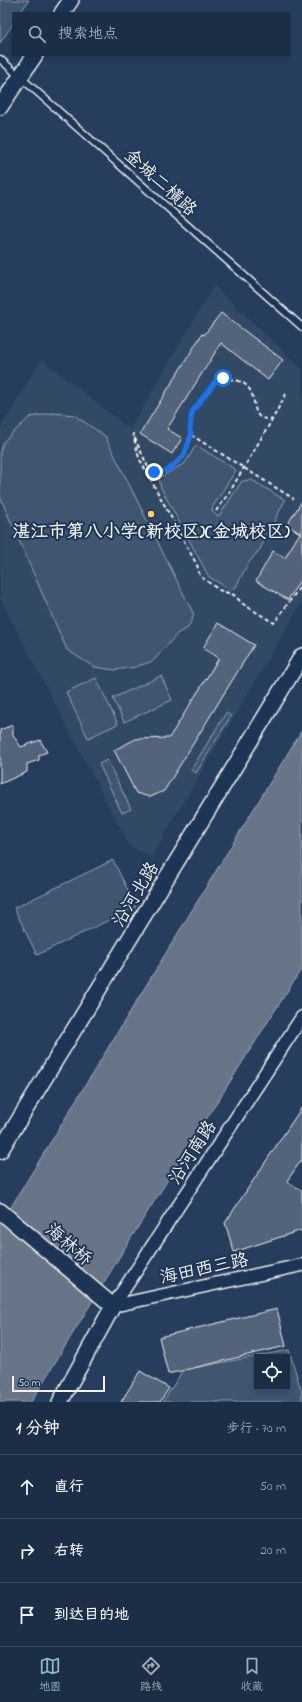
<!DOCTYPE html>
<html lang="zh">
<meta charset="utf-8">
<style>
:root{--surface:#1c2e46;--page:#25364d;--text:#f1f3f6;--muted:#a0a8b3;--line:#3a4a5f;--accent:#8bbbb9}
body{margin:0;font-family:"Indie Flower","LXGW WenKai TC",sans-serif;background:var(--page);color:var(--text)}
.controls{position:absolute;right:12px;bottom:12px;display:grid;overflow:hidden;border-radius:0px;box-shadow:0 2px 6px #0003}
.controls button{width:36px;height:36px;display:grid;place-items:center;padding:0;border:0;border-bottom:1px solid var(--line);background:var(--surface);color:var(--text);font:20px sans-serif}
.scale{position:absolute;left:12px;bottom:10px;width:93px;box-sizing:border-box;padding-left:4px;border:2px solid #f4f1e8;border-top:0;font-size:11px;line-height:14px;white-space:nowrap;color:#f4f1e8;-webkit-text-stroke:3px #1d3557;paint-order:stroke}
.stop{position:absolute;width:12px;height:12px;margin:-9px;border:3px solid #1a73e8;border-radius:50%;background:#fff}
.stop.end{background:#1a73e8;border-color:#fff;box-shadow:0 1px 4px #0008}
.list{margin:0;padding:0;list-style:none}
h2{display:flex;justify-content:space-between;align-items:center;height:52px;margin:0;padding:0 16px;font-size:17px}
h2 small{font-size:13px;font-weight:400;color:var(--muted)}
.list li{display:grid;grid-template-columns:26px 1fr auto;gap:12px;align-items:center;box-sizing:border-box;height:64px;padding:0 16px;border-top:1px solid var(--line)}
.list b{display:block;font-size:15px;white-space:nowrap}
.list em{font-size:13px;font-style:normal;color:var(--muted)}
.icon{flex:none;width:22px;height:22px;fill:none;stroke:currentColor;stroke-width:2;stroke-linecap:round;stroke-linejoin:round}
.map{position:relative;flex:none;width:302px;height:1402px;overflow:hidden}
.search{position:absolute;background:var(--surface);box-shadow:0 2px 6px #0003;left:12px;right:12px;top:12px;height:44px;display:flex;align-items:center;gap:10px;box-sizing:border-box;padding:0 14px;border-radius:0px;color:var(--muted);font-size:15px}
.sheet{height:244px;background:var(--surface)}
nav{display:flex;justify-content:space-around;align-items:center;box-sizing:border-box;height:56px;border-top:1px solid var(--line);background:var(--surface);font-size:11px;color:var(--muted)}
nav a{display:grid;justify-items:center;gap:2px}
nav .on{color:var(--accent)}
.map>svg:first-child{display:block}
.built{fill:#334966}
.green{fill:#40546f;stroke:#9aa2ac;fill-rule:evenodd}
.water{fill:#677588;stroke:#9fa7ae}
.building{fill:#52647b;stroke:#f4f1e8}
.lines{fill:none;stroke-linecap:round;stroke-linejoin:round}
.service-casing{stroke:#f4f1e8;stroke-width:9}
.minor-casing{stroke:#f4f1e8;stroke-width:15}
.tertiary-casing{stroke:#f4f1e8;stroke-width:18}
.path{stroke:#f4f1e8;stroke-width:2;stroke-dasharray:4 3;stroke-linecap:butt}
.service{stroke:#1d3557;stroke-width:6}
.minor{stroke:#1d3557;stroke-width:12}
.tertiary{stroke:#1d3557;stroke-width:15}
.route{stroke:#1a73e8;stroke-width:5}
.poi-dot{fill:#ffd166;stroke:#1d3557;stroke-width:1.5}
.labels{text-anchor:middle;stroke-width:4;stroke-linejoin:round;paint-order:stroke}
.street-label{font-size:18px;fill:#f4f1e8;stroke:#1d3557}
.poi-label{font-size:18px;font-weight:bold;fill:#f4f1e8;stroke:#1d3557}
</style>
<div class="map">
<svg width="302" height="1402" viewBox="0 0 302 1402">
<rect width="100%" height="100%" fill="#263d5d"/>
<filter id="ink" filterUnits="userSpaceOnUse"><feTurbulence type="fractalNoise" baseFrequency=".025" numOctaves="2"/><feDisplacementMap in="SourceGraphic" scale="8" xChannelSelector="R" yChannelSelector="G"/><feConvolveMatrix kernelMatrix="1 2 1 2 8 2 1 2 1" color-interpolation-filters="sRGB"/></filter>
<g filter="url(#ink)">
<!-- built -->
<polygon class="built" points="214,286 302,369 302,602 151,857 129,845 0,598 0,430 41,359 130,429"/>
<!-- green -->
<g class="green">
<polygon points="0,0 29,0 20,13 13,13 13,24 0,43"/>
<polygon points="53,413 74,415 105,436 194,615 188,628 178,633 153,661 135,667 115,670 94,667 67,650 0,497 0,451 4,441 30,417"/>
<path d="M196,445L236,470L212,508C212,513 215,515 219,516L242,481L252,480L285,500L260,549L247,565L236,587L231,590L209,577L161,488L159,478L185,463Z"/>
<polygon points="161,676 172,700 124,722 113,698"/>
<polygon points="96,678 118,724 88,738 66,692"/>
<polygon points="226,713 231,716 196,773 191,770"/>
<polygon points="107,760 131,809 122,813 99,764"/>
<polygon points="113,860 136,907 37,955 14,908"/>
<path d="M289,1350L302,1393V1402H163L183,1370ZM257,1357H287V1387H257Z"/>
</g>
<!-- water -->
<polygon class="water" points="302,730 302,968 131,1238 31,1402 0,1402 0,1225"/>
<!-- building -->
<g class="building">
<polygon points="221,313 283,360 268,380 221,343 167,429 182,438 172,454 140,434 202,334 204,335"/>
<polygon points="302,501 302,577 288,600 256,581 273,551 285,558 300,533 287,525"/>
<polygon points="218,623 254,645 164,791 150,797 136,793 114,750 136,739 169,738 219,658 203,648"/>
<polygon points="13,725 13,735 21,747 40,740 47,752 39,755 39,760 27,764 27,772 0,784 0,730"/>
<polygon points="302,1107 302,1159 287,1181 302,1191 302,1230 234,1252 225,1223"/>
<polygon points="277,1309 286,1346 168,1374 159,1337"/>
<polygon points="140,1371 169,1388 160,1402 121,1402"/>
</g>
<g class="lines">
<!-- service casing -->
<g class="service-casing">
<polyline id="service" points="0,59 302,327"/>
</g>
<!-- minor casing -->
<g class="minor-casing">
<g id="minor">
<polyline points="113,1306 302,1017"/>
<polyline points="113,1306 302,1265"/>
</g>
</g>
<!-- tertiary casing -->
<g class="tertiary-casing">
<g id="tertiary">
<polyline points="62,13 71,0"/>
<polyline points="0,107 35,55"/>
<polyline points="0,1151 302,656"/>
<polyline points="0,1211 113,1306 60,1402"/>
</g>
</g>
<!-- path -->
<g class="path">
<path d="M286,394L272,420C269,419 263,419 260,417C250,410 260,387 236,380C231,379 224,379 218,378L192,412L190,428L191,435L184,456L167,471H154L148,467L133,434L139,458L197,565L200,576L219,590L234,595L243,604L274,623L302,584"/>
<polyline points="191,435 294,499"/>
<polyline points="216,511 229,493 272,420"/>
</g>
<!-- service -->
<use href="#service" class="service"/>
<!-- minor -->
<use href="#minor" class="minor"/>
<!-- tertiary -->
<use href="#tertiary" class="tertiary"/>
</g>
</g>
<g class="lines" filter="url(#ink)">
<!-- route -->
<polyline class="route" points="154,472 167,471 184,456 191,435 190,428 192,412 218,378 223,378"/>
</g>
<!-- markers -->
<circle class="poi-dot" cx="151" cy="514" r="4"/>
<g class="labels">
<!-- street labels -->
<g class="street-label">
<text transform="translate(161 182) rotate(42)" y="6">金城二横路</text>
<text transform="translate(135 894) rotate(-59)" y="6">沿河北路</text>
<text transform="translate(192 1152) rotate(-57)" y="6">沿河南路</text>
<text transform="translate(69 1244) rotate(40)" y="6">海林桥</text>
<text transform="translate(204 1268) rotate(-12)" y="6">海田西三路</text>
</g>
<!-- poi labels -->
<g class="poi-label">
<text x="151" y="537">湛江市第八小学(新校区)(金城校区)</text>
</g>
</g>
</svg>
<div class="controls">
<button><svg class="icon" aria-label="locate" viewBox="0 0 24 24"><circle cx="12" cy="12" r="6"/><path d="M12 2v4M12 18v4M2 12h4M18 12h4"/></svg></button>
</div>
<div class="scale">50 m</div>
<div class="stop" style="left:223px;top:378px"></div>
<div class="stop end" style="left:154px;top:472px"></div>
<div class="search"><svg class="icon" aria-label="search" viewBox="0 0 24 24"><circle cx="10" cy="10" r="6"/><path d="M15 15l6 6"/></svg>搜索地点</div>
</div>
<section class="sheet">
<h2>1 分钟<small>步行 · 70 m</small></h2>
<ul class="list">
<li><svg class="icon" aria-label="ahead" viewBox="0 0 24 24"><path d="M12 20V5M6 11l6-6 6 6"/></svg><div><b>直行</b></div><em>50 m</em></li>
<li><svg class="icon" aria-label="right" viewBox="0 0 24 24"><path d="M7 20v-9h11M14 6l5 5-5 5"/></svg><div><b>右转</b></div><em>20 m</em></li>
<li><svg class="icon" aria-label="arrive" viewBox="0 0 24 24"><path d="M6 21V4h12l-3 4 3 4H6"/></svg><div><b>到达目的地</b></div></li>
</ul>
</section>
<nav>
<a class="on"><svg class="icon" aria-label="map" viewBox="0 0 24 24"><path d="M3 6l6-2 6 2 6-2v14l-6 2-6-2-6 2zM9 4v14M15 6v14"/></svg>地图</a>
<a><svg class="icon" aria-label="directions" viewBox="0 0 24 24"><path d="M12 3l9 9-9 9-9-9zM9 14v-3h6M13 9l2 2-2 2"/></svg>路线</a>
<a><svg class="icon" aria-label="saved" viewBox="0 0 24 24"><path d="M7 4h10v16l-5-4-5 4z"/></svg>收藏</a>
</nav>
